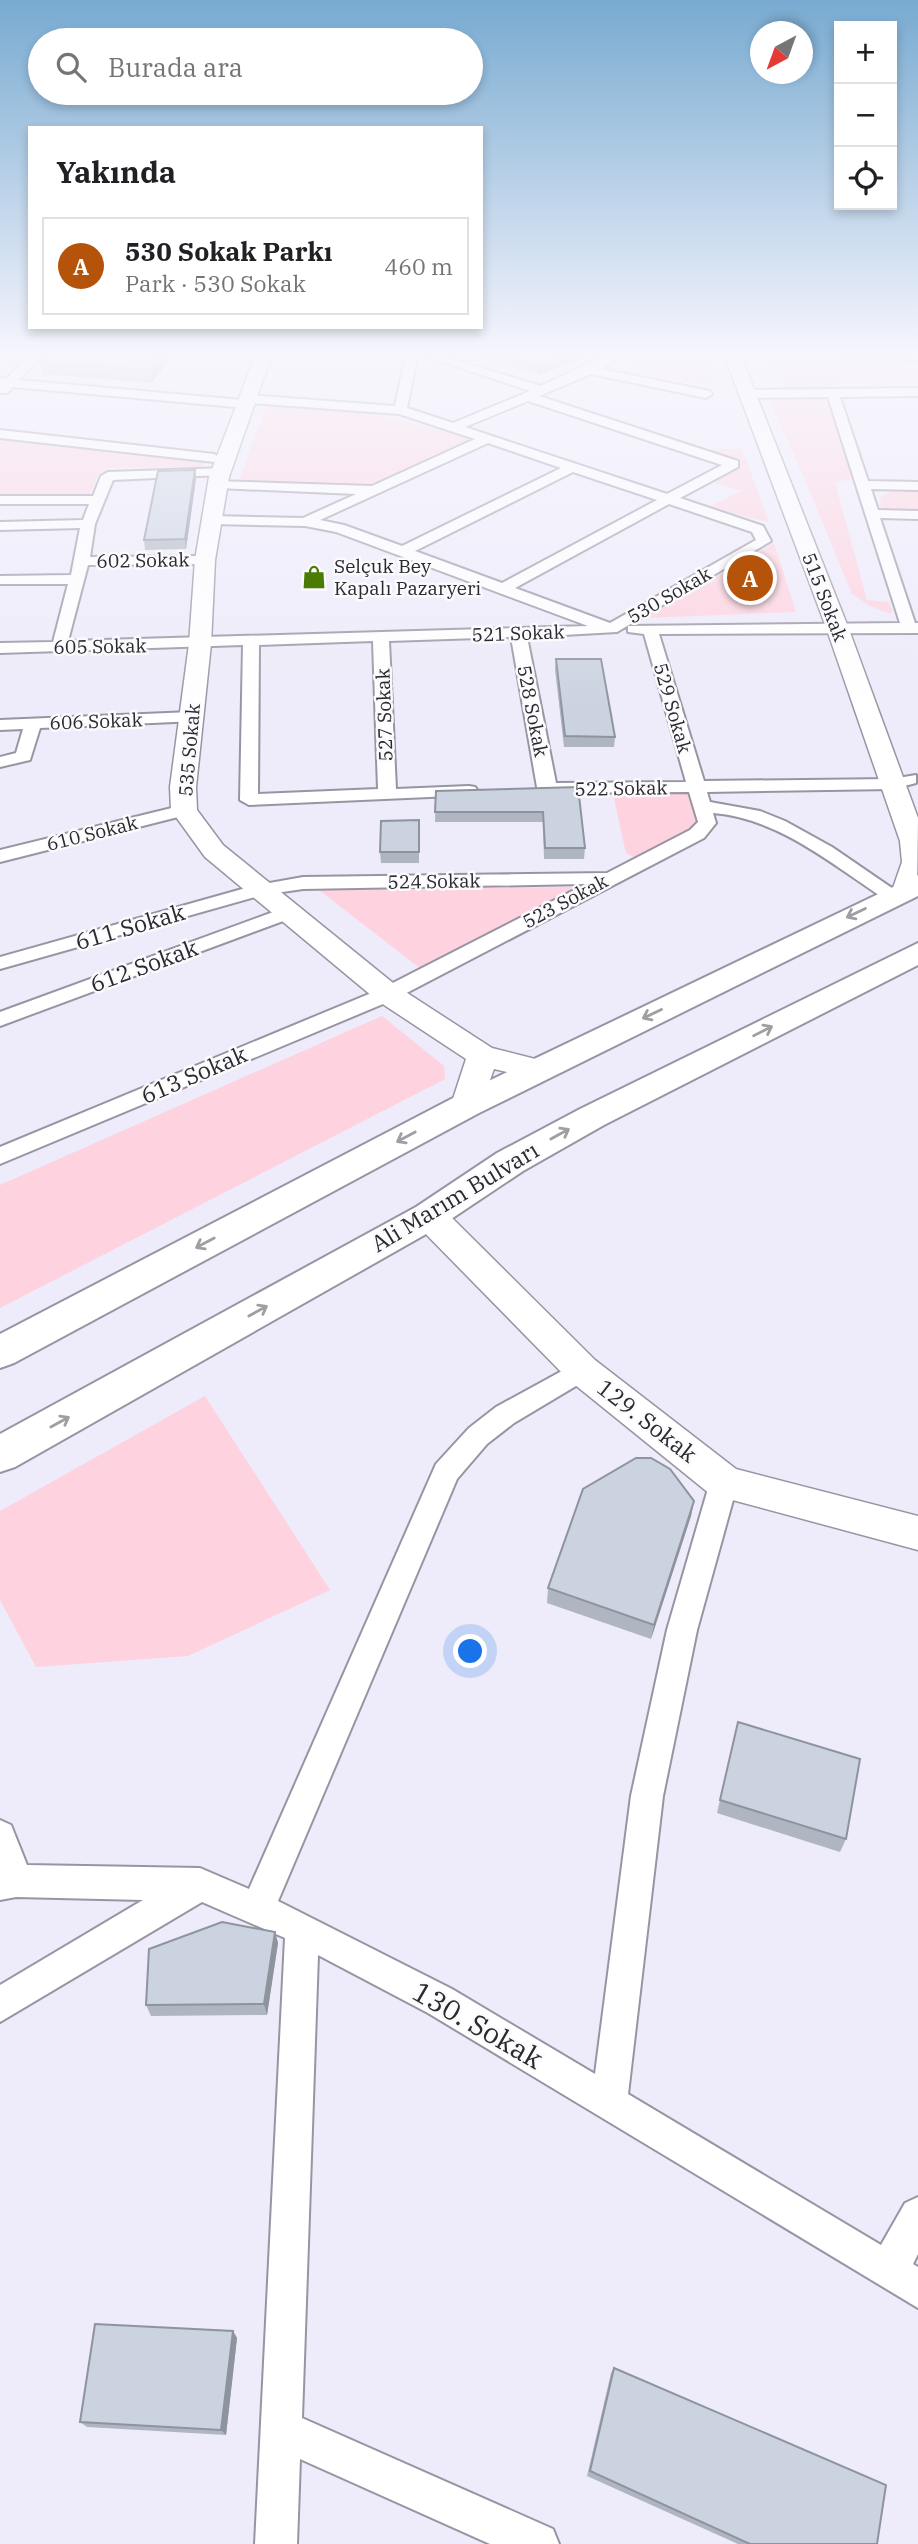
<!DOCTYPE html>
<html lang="tr">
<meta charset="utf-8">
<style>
:root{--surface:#fff;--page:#f2f2f2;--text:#202124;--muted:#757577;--line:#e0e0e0;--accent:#b45309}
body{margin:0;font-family:"IBM Plex Serif",serif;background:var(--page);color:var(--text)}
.controls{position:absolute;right:21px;top:21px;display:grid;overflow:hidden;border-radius:0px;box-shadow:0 4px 10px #0003}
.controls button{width:63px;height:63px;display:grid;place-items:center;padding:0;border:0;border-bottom:2px solid var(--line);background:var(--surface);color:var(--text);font:35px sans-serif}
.compass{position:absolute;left:750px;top:21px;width:63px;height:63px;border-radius:50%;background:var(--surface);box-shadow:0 4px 10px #0003;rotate:221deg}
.you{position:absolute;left:471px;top:1652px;width:24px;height:24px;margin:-18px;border:5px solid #fff;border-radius:50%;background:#1a73e8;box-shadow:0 0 0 10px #1a73e833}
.badge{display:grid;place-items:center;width:46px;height:46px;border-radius:50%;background:var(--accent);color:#fff;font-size:23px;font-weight:700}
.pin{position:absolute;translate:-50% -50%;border:4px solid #fff;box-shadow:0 2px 7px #0006}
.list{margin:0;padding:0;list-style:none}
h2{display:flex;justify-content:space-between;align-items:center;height:91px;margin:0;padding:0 28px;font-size:30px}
h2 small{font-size:23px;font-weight:400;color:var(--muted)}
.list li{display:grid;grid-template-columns:46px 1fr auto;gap:21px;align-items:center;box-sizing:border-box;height:98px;margin:0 14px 14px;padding:0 14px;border:2px solid var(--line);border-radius:0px}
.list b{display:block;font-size:26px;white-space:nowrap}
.list p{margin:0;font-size:23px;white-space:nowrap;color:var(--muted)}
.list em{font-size:23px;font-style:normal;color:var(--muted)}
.icon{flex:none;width:38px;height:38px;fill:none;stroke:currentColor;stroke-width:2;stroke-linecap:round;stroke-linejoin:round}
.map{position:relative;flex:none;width:918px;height:2544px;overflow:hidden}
.search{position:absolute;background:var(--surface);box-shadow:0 4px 10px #0003;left:28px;top:28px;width:455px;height:77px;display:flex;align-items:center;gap:18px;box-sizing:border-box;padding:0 24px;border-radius:38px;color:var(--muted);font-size:26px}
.panel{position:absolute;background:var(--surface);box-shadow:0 4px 10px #0003;left:28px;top:126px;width:455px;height:203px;border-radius:0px}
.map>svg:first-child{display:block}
.green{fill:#fed2de}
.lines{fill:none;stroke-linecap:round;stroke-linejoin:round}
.stream{stroke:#719baf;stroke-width:4.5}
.street-casing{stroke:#9895a3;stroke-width:4}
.secondary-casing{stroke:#9895a3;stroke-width:3}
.primary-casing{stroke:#9895a3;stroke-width:4}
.street{fill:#fff;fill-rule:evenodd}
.secondary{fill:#fff;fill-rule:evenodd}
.primary{fill:#fff;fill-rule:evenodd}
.wall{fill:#afb5c1}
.shaded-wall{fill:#8e949d}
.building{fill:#cbd3e0;stroke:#8e949d;stroke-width:2}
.oneway{stroke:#9f9fa1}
.labels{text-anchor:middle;stroke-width:5;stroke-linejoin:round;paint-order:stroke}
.far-street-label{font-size:19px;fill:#2a292e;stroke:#fbfafd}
.far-poi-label{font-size:19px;fill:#2a292e;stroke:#fbfafd;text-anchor:start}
.street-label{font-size:23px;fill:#2a292e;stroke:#fbfafd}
.near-street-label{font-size:28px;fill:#2a292e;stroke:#fbfafd}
</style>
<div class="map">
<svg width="918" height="2544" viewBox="0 0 918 2544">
<rect width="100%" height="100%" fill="#eeebfa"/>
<!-- green -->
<g class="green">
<polygon points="645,354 703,354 714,386 625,371"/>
<polygon points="768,354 918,354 918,382 839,380 836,386 785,389"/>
<polygon points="823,396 828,399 855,479 835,482 867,600 889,602 893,612 890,614 870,606 852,594 806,482 769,400"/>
<polygon points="267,404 361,411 475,438 373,487 239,481"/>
<polygon points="0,438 202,461 204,465 201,467 111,468 99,474 88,497 0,498"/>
<polygon points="722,449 742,449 769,522 707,508 741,491 711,481 739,468 736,459 709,451"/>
<polygon points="918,490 918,512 883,511 880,507 881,497 891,491"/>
<polygon points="774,543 796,612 646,618"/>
<polygon points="695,793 701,824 694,830 638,859 626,853 613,794"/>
<polygon points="573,887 573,893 421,969 319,890"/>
<polygon points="382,1016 444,1066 445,1079 0,1308 0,1185"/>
<polygon points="205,1396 330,1590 188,1656 36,1667 0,1600 0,1511"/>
</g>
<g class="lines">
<!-- stream -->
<polyline class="stream" points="829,354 918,362"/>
<!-- street casing -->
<g class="street-casing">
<g id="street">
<path d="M30,354H42L19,380L242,400L248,395L395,406L406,354H418L407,408L453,423L530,391L419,354H436L541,386L609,354H623L601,369L710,391L712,394L706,398L591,374L539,396L738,461V467L680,498L763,526L771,541L617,632L527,637L556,783L686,782L644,634L628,632V626L900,623L828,397L746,398L740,394L746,390L918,388V396L840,397L868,481L918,482V490L871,489L878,510L918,511V519L880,518L915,623H918V633L659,634L704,781L892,779L916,775V783L893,789L707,792L710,802L760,811L785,821L832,847L902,895L892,901L885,899C833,865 778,818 713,813L716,823L704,838L395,999L0,1164V1147L381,989L586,884L303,889L262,895L0,969V957L253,886L303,877L607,873L690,830L698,822L689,792L538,793L511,637L389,641L396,789L469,786L475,787L478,791L475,795L249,805L240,800L243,645L0,653V643L53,642L68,584H0V576L71,575L80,528L0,530V522L83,520L89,504H0V496H93L101,476L108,472L226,468L228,471L221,475L113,480L95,524L90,557L205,556L212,560L205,564L88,565L68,641L588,626L336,532L305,526L212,524L205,520L212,516L303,518L356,494L218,488L213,487V481L372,486L475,439L399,414L252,403L246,408L13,387L7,393H0V378L6,379ZM528,401L722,465L667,494L465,427ZM488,443L561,468L402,546L344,525L320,520ZM573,472L657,500L502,583L415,551ZM669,504L752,532L756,540L610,623L515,588ZM373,641L378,789L258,794L259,645Z"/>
<polygon points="0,430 214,454 221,458 214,462 0,438"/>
<polygon points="191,712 197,713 199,717 197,721 40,728 30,760 0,767 0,757 16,753 23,729 0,730 0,720"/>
<polygon points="184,805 190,806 193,810 190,814 0,862 0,850"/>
<polygon points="287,907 297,913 294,917 0,1026 0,1012"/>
<polygon points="582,1360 591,1363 595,1370 591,1377 514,1423 487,1444 457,1479 278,1901 452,1989 595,2074 631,1796 667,1630 710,1482 714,1474 724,1471 734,1474 738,1482 697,1630 663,1796 628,2094 881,2245 905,2203 918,2197 918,2254 913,2264 918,2267 918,2308 428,2013 318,1955 302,2418 553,2529 559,2544 490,2544 300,2459 297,2544 255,2544 285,1938 202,1902 0,2022 0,1985 143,1900 16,1897 0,1900 0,1820 11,1825 27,1865 200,1868 249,1889 436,1464 469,1428 496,1407"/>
</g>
</g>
<!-- secondary casing -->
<g class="secondary-casing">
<g id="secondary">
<polygon points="256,354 272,354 229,477 215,560 211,644 196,787 197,810 223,845 398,987 492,1048 551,1063 555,1070 551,1077 540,1080 494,1069 478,1113 467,1116 456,1113 451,1105 466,1059 378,1001 205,857 171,810 170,787 189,644 195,560 209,477"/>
<polygon points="724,354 740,354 848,627 918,818 917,894 897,894 893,888 902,862 900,841 826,627"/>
<polygon points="429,1204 441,1207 595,1360 736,1469 918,1516 918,1550 710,1494 569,1380 417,1225 412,1216 417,1207"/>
</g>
</g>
<!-- primary casing -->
<g class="primary-casing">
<g id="primary">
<polygon points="918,875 918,896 479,1113 14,1363 0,1368 0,1334 455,1097"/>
<polygon points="918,943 918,965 604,1125 523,1171 442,1225 15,1467 0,1472 0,1434 416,1207 497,1153 580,1109"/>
</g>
</g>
<!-- street -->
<use href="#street" class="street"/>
<!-- secondary -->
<use href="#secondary" class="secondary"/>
<!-- primary -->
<use href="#primary" class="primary"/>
</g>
<!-- wall -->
<g class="wall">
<polygon points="467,354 592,354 539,375"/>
<polygon points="170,358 152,383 43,374 41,362"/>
<polygon points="195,470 196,479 186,549 145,550 144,540"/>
<polygon points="556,659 615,737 614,747 564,747 555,670"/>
<polygon points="578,787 585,848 584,859 544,859 543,822 435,822 436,791"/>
<polygon points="419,820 419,863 381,863 380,852"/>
<polygon points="694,1501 691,1516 651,1639 547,1603 548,1588"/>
<polygon points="738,1722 846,1839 840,1852 717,1813"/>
<polygon points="275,1932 278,1943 267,2015 151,2016 146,2005"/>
<polygon points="233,2331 237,2338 226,2435 87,2427 80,2422"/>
<polygon points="614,2368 877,2544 738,2544 587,2476 611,2373"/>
</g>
<!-- shaded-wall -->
<g class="shaded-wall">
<polygon points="162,354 170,354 170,358 152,383 150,370"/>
<polygon points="572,354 592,354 539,375 540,367"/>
<polygon points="195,470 196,479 186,549 185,539"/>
<polygon points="694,1501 691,1516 651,1639 654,1625"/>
<polygon points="275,1932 278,1943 267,2015 264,2004"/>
<polygon points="233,2331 237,2338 226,2435 221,2430"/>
</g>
<!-- building -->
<g class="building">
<polygon points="49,354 162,354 150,370 41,362"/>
<polygon points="495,354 572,354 540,367"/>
<polygon points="195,470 185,539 144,540 158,471"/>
<polygon points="556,659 601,659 615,737 565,736"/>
<polygon points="578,787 585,848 545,848 543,812 435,812 436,791"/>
<polygon points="419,820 419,852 380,852 381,821"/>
<polygon points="636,1458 651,1458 670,1469 694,1501 654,1625 548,1588 583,1489"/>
<polygon points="738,1722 860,1759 846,1839 720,1800"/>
<polygon points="222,1922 275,1932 264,2004 146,2005 149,1949"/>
<polygon points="95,2324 233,2331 221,2430 80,2422"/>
<polygon points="614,2368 886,2485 877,2544 750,2544 590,2471"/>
</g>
<!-- one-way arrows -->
<defs><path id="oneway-shaft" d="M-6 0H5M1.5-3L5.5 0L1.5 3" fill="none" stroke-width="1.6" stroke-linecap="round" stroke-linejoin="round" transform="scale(1.75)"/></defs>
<g class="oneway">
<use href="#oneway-shaft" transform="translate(856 913) rotate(154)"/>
<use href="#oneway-shaft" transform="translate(652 1014) rotate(154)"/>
<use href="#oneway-shaft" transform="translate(763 1031) rotate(-27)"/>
<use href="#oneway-shaft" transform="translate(560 1134) rotate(-29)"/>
<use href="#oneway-shaft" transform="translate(406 1137) rotate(152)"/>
<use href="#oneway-shaft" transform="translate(205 1243) rotate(152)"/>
<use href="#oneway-shaft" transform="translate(258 1311) rotate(-29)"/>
<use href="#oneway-shaft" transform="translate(60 1422) rotate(-29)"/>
</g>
<!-- sky -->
<linearGradient id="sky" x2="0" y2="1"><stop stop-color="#78aad1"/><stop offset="0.5" stop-color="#f7f6fd"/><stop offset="1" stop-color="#f7f6fd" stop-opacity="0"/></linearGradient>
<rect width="918" height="710" fill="url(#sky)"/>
<!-- icons -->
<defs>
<g id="shop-bare" transform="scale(1.89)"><path d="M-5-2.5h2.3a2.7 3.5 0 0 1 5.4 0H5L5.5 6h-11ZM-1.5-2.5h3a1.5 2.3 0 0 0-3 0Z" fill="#4a7b03" stroke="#fbfafd" stroke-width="2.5" paint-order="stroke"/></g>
</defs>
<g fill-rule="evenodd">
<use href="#shop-bare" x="314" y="577"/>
</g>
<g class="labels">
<!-- far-street labels -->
<g class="far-street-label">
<text transform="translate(143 560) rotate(-1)" y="7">602 Sokak</text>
<text transform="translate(669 595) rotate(-30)" y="7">530 Sokak</text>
<text transform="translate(825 597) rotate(69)" y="7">515 Sokak</text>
<text transform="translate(518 633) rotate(-2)" y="7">521 Sokak</text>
<text transform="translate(100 646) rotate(-1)" y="7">605 Sokak</text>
<text transform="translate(673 708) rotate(74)" y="7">529 Sokak</text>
<text transform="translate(533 711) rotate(79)" y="7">528 Sokak</text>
<text transform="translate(384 715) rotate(-92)" y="7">527 Sokak</text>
<text transform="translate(96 721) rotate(-2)" y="7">606 Sokak</text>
<text transform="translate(189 750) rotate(-85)" y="7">535 Sokak</text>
<text transform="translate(621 788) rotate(-1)" y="7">522 Sokak</text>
<text transform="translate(92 833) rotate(-14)" y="7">610 Sokak</text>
<text transform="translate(434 881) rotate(-1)" y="7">524 Sokak</text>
<text transform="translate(565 901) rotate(-28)" y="7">523 Sokak</text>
</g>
<!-- far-poi labels -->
<g class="far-poi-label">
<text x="334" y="573">Selçuk Bey<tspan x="334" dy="22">Kapalı Pazaryeri</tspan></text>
</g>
<!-- street labels -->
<g class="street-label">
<text transform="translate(130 927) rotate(-16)" y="8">611 Sokak</text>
<text transform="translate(144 966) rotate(-20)" y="8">612 Sokak</text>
<text transform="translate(194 1075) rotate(-23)" y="8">613 Sokak</text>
<text transform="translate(455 1197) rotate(-31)" y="8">Ali Marım Bulvarı</text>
<text transform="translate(647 1421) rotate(38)" y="8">129. Sokak</text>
</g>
<!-- near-street labels -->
<g class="near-street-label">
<text transform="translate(478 2025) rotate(30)" y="10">130. Sokak</text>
</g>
</g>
</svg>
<div class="controls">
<button>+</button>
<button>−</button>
<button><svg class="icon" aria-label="locate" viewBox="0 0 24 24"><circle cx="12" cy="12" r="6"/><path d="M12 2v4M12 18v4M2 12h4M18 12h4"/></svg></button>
</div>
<svg class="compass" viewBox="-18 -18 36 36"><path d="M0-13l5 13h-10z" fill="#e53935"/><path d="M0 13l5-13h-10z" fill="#757577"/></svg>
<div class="you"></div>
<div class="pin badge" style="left:750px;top:578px">A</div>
<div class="search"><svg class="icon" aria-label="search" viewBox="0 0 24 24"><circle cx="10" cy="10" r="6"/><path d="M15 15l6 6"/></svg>Burada ara</div>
<section class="panel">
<h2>Yakında<small></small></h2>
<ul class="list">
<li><span class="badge">A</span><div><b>530 Sokak Parkı</b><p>Park · 530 Sokak</p></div><em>460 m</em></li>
</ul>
</section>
</div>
